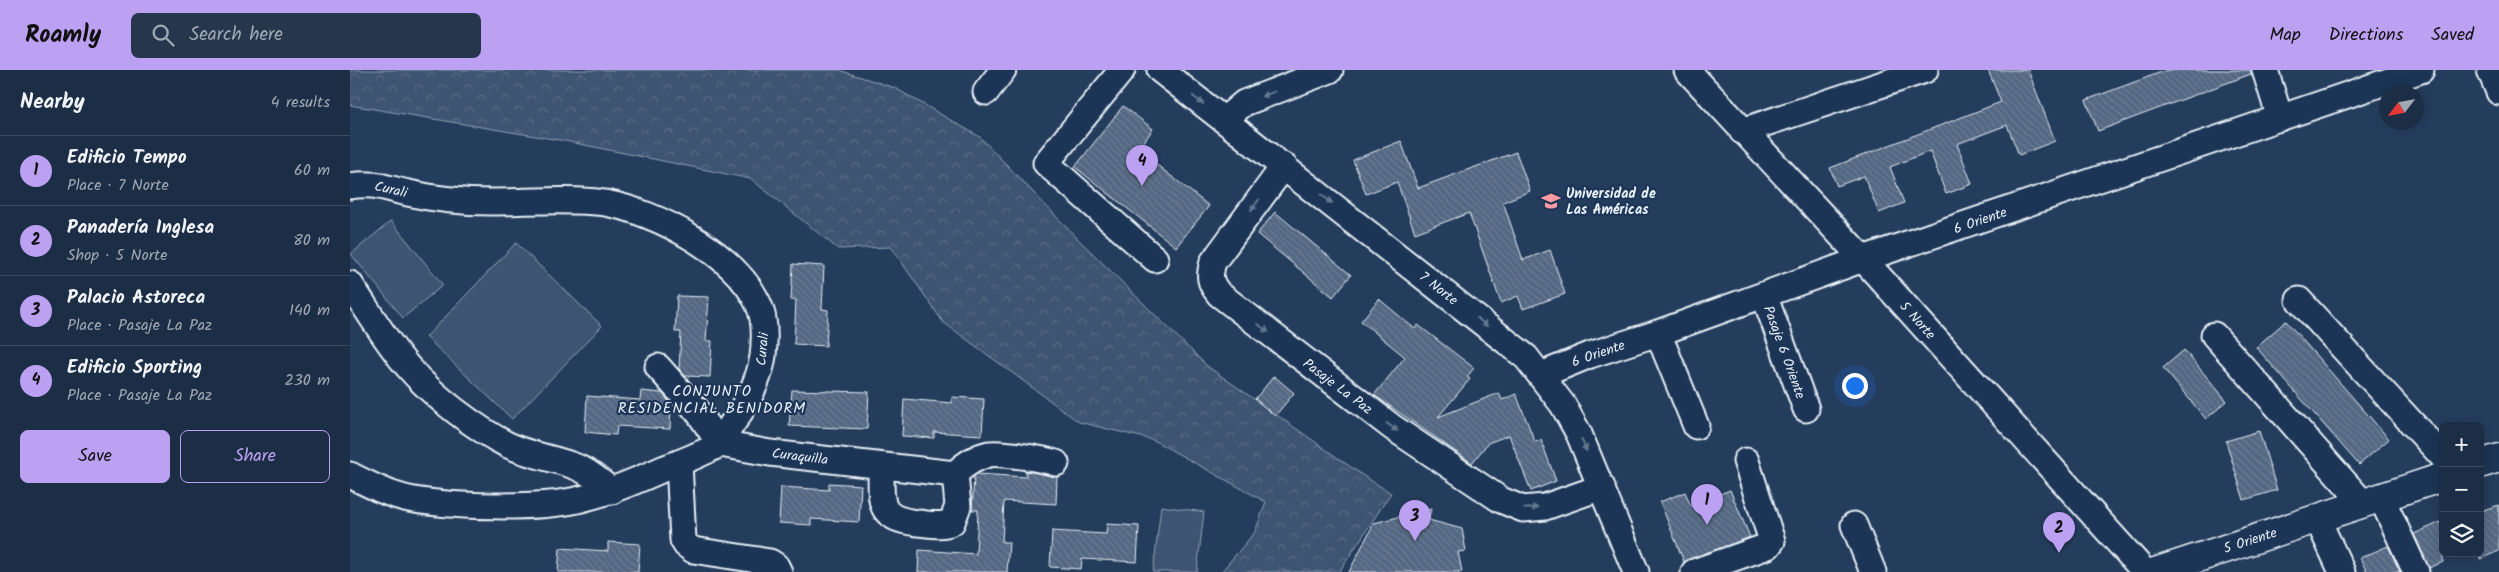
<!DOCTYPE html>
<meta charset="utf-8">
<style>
:root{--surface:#1c2e46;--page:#25364d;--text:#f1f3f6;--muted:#a0a8b3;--line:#3a4a5f;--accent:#bca0f2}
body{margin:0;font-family:Kalam,sans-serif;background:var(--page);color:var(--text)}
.controls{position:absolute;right:15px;bottom:15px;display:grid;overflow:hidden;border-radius:8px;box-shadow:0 2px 12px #0003}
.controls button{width:45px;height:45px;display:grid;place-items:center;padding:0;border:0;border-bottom:1px solid var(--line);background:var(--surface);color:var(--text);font:25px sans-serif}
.compass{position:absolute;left:2029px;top:15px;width:45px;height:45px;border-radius:50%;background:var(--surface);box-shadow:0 2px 12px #0003;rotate:238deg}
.you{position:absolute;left:1504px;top:315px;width:18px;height:18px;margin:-12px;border:4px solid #fff;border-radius:50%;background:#1a73e8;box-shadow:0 0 0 8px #1a73e833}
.badge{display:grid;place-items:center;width:32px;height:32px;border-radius:50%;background:var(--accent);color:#111;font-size:16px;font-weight:700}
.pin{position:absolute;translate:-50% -41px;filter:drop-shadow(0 1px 2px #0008)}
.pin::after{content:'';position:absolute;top:26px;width:18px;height:15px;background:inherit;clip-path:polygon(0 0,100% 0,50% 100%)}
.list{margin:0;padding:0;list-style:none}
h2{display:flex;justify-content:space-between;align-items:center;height:65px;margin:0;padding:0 20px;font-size:21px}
h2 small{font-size:16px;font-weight:400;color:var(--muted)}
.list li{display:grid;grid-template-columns:32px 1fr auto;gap:15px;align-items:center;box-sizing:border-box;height:70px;padding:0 20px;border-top:1px solid var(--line)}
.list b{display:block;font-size:19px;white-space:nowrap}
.list p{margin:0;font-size:16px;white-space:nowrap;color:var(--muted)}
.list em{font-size:16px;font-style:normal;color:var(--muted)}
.actions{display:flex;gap:10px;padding:15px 20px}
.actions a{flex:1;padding:11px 0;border:1px solid var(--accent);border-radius:8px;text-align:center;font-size:18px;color:var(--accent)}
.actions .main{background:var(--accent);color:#111}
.icon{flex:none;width:28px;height:28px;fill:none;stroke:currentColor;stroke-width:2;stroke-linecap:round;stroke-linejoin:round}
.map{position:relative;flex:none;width:2149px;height:502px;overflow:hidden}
header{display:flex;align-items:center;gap:30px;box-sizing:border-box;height:70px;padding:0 25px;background:var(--accent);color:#111}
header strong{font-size:24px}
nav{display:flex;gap:28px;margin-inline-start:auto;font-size:18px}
.search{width:350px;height:45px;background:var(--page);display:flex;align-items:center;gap:12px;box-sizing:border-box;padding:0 18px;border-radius:8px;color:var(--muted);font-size:19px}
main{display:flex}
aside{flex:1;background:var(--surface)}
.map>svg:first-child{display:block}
.forest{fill:url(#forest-crowns);stroke:#93a2b5}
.park{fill:#3e5472;stroke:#93a2b5}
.building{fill:url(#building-back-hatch);stroke:#e8f1f8}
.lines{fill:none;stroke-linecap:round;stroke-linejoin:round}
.minor-casing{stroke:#e8f1f8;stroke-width:29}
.major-casing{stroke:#e8f1f8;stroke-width:31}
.minor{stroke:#1d3557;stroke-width:25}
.major{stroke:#1d3557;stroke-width:28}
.oneway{fill:#64778f}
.labels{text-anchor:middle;stroke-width:4.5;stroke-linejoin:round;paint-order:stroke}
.street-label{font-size:14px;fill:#e8f1f8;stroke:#1d3557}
.poi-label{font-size:14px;font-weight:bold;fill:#e8f1f8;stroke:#1d3557;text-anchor:start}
.neighbourhood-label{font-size:15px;letter-spacing:1px;fill:#e8f1f8;stroke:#1d3557}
</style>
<header>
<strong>Roamly</strong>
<div class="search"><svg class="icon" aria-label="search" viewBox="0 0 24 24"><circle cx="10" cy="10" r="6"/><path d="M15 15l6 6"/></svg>Search here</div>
<nav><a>Map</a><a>Directions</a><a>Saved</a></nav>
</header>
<main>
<aside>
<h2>Nearby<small>4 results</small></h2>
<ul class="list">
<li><span class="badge">1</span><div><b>Edificio Tempo</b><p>Place · 7 Norte</p></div><em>60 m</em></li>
<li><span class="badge">2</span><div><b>Panadería Inglesa</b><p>Shop · 5 Norte</p></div><em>80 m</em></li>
<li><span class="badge">3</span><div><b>Palacio Astoreca</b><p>Place · Pasaje La Paz</p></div><em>140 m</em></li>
<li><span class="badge">4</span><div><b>Edificio Sporting</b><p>Place · Pasaje La Paz</p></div><em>230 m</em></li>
</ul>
<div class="actions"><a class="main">Save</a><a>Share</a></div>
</aside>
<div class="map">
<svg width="2149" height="502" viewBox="0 0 2149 502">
<defs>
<pattern id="forest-crowns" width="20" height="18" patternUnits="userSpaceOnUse" patternTransform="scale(1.25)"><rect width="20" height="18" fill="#3e5472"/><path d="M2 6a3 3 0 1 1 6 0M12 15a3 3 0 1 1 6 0" fill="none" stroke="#5a6d87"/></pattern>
<pattern id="building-back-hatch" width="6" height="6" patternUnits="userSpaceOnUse" patternTransform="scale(1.25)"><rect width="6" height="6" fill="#536782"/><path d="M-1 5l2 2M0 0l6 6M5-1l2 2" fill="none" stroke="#6c7d94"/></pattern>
</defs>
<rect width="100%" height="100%" fill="#253d5d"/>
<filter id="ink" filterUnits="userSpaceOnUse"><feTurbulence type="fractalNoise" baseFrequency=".02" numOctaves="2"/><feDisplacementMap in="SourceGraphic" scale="10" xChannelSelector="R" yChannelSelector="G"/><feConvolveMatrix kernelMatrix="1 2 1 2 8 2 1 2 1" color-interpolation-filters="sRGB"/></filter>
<g filter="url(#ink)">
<!-- forest -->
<polygon class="forest" points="0,0 489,0 545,18 630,67 727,168 857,296 1015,407 1041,423 989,502 871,502 905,462 916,432 803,370 729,352 593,252 541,177 488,179 401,109 215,71 0,35"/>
<!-- park -->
<g class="park">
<polygon points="41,151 93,215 53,248 1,184"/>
<polygon points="166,173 252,256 162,349 76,267"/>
<polygon points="811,436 854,442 847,502 803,502"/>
</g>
<!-- building -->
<g class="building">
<polygon points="1638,0 1678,0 1705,71 1669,85 1657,55 1607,74 1622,114 1596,124 1580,81 1540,97 1554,133 1529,143 1514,106 1487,116 1480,98 1651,32"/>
<polygon points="1817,0 1901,0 1901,4 1748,61 1736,30"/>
<polygon points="773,36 803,59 788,80 859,136 826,177 725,97"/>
<polygon points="1051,71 1068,118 1166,82 1180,121 1153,132 1173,190 1200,180 1215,224 1173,239 1168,226 1151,233 1119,143 1065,163 1047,112 1016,124 1003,90"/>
<polygon points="925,142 1001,205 983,227 907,164"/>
<polygon points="443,194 474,196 472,239 478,240 476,276 444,274 446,230 441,230"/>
<polygon points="327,226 359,227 356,271 362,271 360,307 335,306 329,299 331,262 325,262"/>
<polygon points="1029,229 1065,259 1068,255 1124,298 1117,307 1120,309 1088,347 1149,323 1152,330 1166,324 1185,372 1191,370 1206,411 1181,421 1159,365 1138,373 1122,393 1024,325 1055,287 1011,251"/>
<polygon points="1936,251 2039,369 2009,395 1906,277"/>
<polygon points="1834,280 1877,331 1856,349 1813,298"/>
<polygon points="924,306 944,323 925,346 905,329"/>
<polygon points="442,320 519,322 517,359 439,356"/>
<polygon points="291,321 312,323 321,334 320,359 267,356 266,365 235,362 237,326 290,330"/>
<polygon points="602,327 634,329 632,365 584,362 584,368 552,366 554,329 602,333"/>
<polygon points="1909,361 1927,420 1894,430 1876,371"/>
<polygon points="676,401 707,407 706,434 654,431 652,472 659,472 657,502 568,502 569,480 626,484 628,440 622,440 624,406 627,404 676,407"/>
<polygon points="479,413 511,415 509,452 461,449 461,455 429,453 431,417 479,420"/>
<polygon points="1380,420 1400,467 1334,492 1310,432 1335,422 1341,436"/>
<polygon points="2149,435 2149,481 2130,489 2130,441"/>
<polygon points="1081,439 1079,450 1112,459 1116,481 1108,482 1112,502 999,502 1024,453"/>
<polygon points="2093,451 2093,492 2079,498 2064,464"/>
<polygon points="757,454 789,456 787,492 732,489 731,499 700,497 702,461 756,464"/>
<polygon points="258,472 290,474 288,502 208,502 210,478 258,481"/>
<polygon points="2038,476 2050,502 2017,502 2010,488"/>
</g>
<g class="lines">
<!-- minor casing -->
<g class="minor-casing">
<g id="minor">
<polyline points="772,0 696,93 805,189"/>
<polyline points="810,0 1176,287 1213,335 1229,364 1286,502"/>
<polyline points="1337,0 1513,189 1795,502"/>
<polyline points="1915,0 1930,48"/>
<polyline points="2140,0 2149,22"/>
<polyline points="636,22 653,0"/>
<polyline points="874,50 894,33 980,0"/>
<polyline points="1392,61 1575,0"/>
<path d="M934,96L863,192C859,206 859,212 869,224L1042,357L1151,430L1173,439L1195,437L1252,417"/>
<path d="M0,116C24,112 35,118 58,123C84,129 114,132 141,132C177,132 220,128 255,133C307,142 384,183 408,233C416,249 415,269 413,286C409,313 395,336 380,357C377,362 374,370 369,374C361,380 327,394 315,398C286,411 258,423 227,430C186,439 101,437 59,429C39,425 18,414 0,405"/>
<path d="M0,214C19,242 37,273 59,298C84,327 125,358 158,375C179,385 203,388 224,396C238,401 250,411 262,421"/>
<polyline points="1414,225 1456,339"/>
<polyline points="1949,230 2093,387"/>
<polyline points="1308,263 1346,356"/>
<polyline points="1864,265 2013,433"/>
<path d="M308,297L349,343L370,374L420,383L605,404C615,394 625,387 639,384C651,382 693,389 706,393"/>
<polyline points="1191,305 1240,285 1308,263 1513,189 2071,0"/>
<polyline points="329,393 333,470 336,475 343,480 420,492 426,496 429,502"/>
<path d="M531,396C532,432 525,448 568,453C580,454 591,457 602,452L608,436L605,404"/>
<polyline points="2031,427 2066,502"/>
<polyline points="1967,448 1992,502"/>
<polyline points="1504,455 1523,502"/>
<polyline points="1344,502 1418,476 1422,471 1396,391"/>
</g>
</g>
<!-- major casing -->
<g class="major-casing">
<g id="major">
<polyline points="2130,394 2149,388"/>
<polyline points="1805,502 2093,407"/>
</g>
</g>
<!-- minor -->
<use href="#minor" class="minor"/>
<!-- major -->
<use href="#major" class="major"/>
</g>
<!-- one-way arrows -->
<defs><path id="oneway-solid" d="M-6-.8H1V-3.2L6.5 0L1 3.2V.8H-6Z" transform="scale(1.25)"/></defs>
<g class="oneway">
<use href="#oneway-solid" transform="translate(918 24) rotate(159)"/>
<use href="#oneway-solid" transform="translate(848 30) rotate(38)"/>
<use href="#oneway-solid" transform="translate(977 129) rotate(38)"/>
<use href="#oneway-solid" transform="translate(905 135) rotate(126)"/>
<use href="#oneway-solid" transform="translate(1132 252) rotate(38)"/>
<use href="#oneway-solid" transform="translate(913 258) rotate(38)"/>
<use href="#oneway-solid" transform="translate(1042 357) rotate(36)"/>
<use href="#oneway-solid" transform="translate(1234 375) rotate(67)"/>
<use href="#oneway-solid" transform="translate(1181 438) rotate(-5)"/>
</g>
</g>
<!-- icons -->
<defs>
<g id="university-bare" transform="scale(1.5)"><path d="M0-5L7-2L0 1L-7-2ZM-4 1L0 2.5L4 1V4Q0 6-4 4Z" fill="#ff9aa2" stroke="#1d3557" stroke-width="2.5" paint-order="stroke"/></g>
</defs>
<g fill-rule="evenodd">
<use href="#university-bare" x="1201" y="131"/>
</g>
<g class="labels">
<!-- street labels -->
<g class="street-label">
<text transform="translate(41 119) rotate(13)" y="5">Curali</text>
<text transform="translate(1630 150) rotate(-19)" y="5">6 Oriente</text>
<text transform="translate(1089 218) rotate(38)" y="5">7 Norte</text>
<text transform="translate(1568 250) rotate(48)" y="5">5 Norte</text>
<text transform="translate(412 279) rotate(-85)" y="5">Curali</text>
<text transform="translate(1435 282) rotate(70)" y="5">Pasaje 6 Oriente</text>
<text transform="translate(1248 283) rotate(-19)" y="5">6 Oriente</text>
<text transform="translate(988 316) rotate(37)" y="5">Pasaje La Paz</text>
<text transform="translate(450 386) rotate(7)" y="5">Curaquilla</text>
<text transform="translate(1900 470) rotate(-18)" y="5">5 Oriente</text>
</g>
<!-- poi labels -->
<g class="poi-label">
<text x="1216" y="128">Universidad de<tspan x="1216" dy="16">Las Américas</tspan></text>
</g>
<!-- neighbourhood labels -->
<g class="neighbourhood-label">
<text x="362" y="326">CONJUNTO<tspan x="362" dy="17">RESIDENCIAL BENIDORM</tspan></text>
</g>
</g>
</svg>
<div class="controls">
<button>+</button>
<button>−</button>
<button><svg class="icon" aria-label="layers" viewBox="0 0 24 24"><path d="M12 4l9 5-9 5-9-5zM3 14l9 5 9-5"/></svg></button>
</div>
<svg class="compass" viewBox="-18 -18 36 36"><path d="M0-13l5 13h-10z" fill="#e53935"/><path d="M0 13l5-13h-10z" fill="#a0a8b3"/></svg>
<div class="you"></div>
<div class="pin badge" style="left:1357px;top:455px">1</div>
<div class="pin badge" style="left:1709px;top:483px">2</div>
<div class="pin badge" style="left:1065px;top:471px">3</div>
<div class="pin badge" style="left:792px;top:116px">4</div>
</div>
</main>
